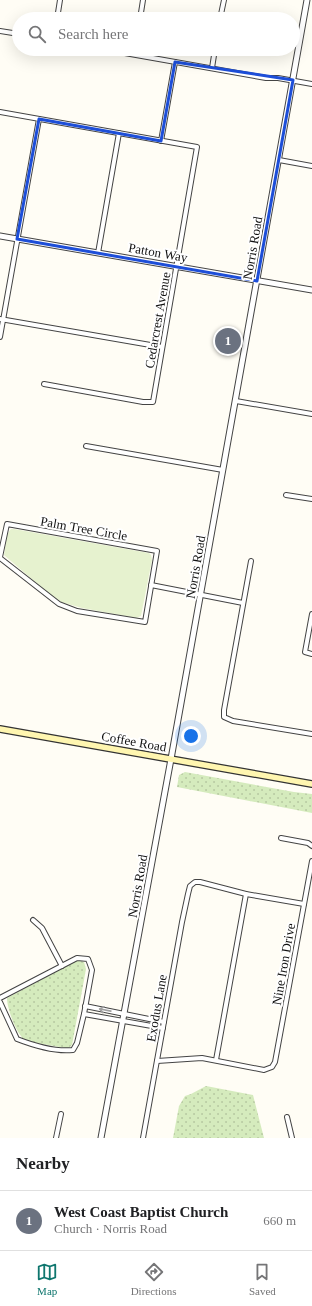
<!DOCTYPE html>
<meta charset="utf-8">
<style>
:root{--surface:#fff;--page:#f2f2f2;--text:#202124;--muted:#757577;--line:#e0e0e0;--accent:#0f766e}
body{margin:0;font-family:Georgia,serif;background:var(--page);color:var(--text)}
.you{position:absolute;left:191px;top:736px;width:14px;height:14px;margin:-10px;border:3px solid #fff;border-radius:50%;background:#1a73e8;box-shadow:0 0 0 6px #1a73e833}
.badge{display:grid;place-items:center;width:26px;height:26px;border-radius:50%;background:var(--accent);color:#fff;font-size:13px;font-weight:700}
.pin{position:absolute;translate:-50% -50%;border:2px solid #fff;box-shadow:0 1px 4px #0006}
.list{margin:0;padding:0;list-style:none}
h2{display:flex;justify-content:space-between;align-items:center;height:52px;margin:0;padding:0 16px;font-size:17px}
h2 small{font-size:13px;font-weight:400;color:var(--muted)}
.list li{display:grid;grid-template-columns:26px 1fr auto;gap:12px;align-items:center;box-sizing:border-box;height:60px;padding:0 16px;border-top:1px solid var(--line)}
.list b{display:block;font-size:15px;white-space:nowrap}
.list p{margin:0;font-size:13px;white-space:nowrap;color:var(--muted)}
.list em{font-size:13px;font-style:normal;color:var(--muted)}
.icon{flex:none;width:22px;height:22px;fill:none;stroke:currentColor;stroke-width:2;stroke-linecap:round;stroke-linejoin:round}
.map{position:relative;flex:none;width:312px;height:1138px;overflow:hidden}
.search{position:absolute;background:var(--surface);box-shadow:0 4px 16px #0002;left:12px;right:12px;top:12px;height:44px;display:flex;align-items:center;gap:10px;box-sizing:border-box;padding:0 14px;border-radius:22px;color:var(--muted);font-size:15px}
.sheet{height:112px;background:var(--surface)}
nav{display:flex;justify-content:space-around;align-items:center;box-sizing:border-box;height:56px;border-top:1px solid var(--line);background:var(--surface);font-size:11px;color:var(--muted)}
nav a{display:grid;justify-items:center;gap:2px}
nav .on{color:var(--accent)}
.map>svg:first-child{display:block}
.green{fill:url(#green-dots)}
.pitch{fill:#e6f2cf}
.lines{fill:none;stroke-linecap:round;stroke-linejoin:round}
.minor-casing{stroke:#444;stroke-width:6}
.tertiary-casing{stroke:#444;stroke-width:7}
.secondary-casing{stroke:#333;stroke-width:8}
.minor{stroke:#fff;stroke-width:4}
.tertiary{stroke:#fff;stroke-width:5}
.secondary{stroke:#fff6b0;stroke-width:5.5}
.oneway{stroke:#a0a0a0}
.marked{fill:none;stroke:#1d4ed8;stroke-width:3;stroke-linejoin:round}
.labels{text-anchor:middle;stroke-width:4;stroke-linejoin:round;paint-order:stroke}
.street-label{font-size:13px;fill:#111;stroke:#fff}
</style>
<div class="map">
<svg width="312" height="1138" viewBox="0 0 312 1138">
<defs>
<pattern id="green-dots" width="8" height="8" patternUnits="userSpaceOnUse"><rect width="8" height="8" fill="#d5ebbd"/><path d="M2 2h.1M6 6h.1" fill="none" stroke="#b6c8a1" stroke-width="1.8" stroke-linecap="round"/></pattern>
</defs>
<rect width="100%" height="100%" fill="#fffdf5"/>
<!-- green -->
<g class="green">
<polygon points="185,772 294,792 312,794 312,813 177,787 179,775"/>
<path d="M78,960L84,962L86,969L72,1045L69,1048H65L26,1041C17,1036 7,1009 7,998Z"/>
<polygon points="206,1086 253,1095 264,1138 173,1138 179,1106 185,1096 191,1094"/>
</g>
<!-- pitch -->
<polygon class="pitch" points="11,529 14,529 149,553 151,555 152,560 141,616 136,618 82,608 61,602 50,595 4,555 7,534"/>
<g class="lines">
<!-- minor casing -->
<g class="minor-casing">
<g id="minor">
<polyline points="57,19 60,0"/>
<polyline points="140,19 143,0"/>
<polyline points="220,19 224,0"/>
<polyline points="0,31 19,34"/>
<polyline points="102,49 266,78 278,78 312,84"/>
<polyline points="212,68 215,49"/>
<polyline points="0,112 197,147 153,402 143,402 44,384"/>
<polyline points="161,141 175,62"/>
<polyline points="279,160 312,166"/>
<polyline points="98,253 119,133"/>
<polyline points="0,319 162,347"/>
<polyline points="0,337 39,119"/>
<polyline points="236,401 312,414"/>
<polyline points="86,446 223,470"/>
<polyline points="286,495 312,499"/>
<polyline points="0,557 7,524 157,551 145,622 77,611 59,604 0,558"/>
<polyline points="251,561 224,710 224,717 233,721 312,734"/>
<polyline points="151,585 243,603"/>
<polyline points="312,614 305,652 312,654"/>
<polyline points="281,838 308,843 312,846"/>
<polyline points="33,920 42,928 62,966"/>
<path d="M0,998L77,958L88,959L92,970L84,1014L77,1043L73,1050C55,1052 35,1046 17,1039L0,1002"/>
<polyline points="85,1006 164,1022"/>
<polyline points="84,1014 163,1028"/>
<polyline points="216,1060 246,894"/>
<polyline points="157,1061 202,1058 264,1070 272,1067 275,1062 312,861"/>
<polyline points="287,1117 292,1138"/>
<polyline points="56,1138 61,1114"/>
<polyline points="143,1138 182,922 188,894 190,886 195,882 200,882 246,894 304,904"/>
</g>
</g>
<!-- tertiary casing -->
<g class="tertiary-casing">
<g id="tertiary">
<polyline points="0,236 312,290"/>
<polyline points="101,1138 171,759 307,0"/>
</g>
</g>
<!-- secondary casing -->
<g class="secondary-casing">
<polyline id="secondary" points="0,729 312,784"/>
</g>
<!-- minor -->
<use href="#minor" class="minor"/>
<!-- tertiary -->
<use href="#tertiary" class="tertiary"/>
<!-- secondary -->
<use href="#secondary" class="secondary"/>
</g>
<!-- one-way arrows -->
<defs><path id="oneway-shaft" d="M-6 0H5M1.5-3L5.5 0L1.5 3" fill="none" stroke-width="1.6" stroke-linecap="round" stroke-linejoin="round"/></defs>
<use class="oneway" href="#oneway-shaft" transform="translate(105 1010) rotate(-169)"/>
<!-- marked area -->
<path class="marked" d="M175,62L293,80L257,281L17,239L39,119L161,141Z"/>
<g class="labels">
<!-- street labels -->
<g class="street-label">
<text transform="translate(252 248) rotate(-80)" y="5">Norris Road</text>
<text transform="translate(158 252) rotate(10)" y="5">Patton Way</text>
<text transform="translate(157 320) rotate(-80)" y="5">Cedarcrest Avenue</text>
<text transform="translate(84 528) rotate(10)" y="5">Palm Tree Circle</text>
<text transform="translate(195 567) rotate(-80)" y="5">Norris Road</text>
<text transform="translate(134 741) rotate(10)" y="5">Coffee Road</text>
<text transform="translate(137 886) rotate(-80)" y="5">Norris Road</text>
<text transform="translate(283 964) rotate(-80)" y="5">Nine Iron Drive</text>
<text transform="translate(156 1008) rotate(-80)" y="5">Exodus Lane</text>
</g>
</g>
</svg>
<div class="you"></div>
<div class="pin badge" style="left:228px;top:341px;background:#6b7280">1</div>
<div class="search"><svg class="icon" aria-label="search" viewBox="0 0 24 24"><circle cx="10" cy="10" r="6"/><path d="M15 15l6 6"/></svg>Search here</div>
</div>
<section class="sheet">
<h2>Nearby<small></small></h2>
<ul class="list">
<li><span class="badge" style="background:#6b7280">1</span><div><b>West Coast Baptist Church</b><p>Church · Norris Road</p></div><em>660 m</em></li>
</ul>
</section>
<nav>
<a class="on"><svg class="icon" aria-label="map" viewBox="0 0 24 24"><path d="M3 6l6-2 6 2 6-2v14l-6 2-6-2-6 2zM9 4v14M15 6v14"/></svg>Map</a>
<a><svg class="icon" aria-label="directions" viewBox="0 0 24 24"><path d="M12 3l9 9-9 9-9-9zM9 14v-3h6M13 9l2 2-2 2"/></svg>Directions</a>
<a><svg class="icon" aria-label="saved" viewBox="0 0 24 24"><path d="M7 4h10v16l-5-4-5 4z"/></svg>Saved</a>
</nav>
